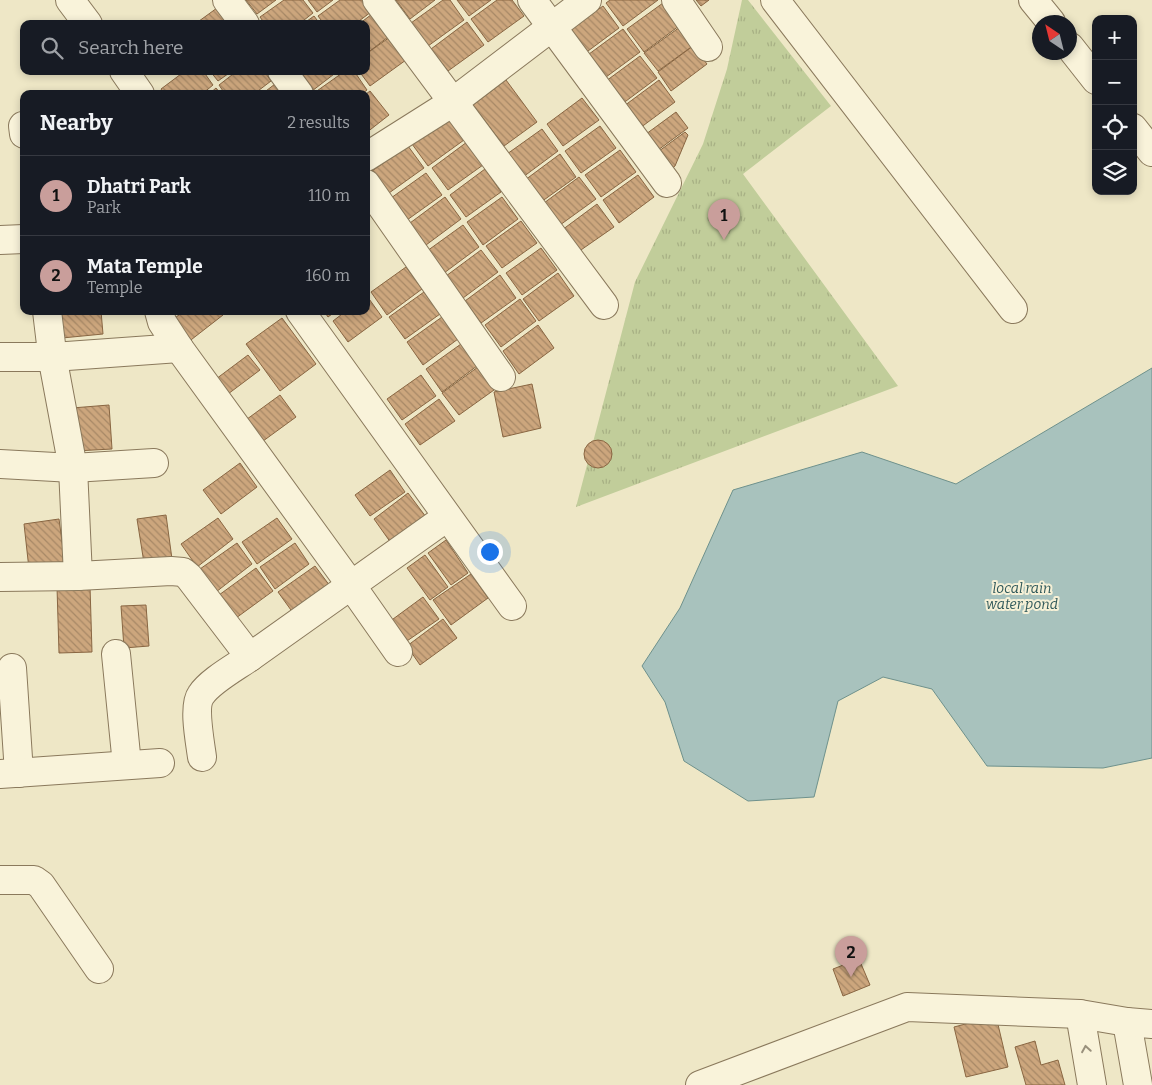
<!DOCTYPE html>
<meta charset="utf-8">
<style>
:root{--surface:#171b24;--page:#20242c;--text:#f1f3f6;--muted:#9ea1a6;--line:#363941;--accent:#c99e9b}
body{margin:0;font-family:Bitter,serif;background:var(--page);color:var(--text)}
.controls{position:absolute;right:15px;top:15px;display:grid;overflow:hidden;border-radius:10px;box-shadow:0 2px 8px #0003}
.controls button{width:45px;height:45px;display:grid;place-items:center;padding:0;border:0;border-bottom:1px solid var(--line);background:var(--surface);color:var(--text);font:25px sans-serif}
.compass{position:absolute;left:1032px;top:15px;width:45px;height:45px;border-radius:50%;background:var(--surface);box-shadow:0 2px 8px #0003;rotate:325deg}
.you{position:absolute;left:489px;top:551px;width:18px;height:18px;margin:-12px;border:4px solid #fff;border-radius:50%;background:#1a73e8;box-shadow:0 0 0 8px #1a73e833}
.badge{display:grid;place-items:center;width:32px;height:32px;border-radius:50%;background:var(--accent);color:#111;font-size:16px;font-weight:700}
.pin{position:absolute;translate:-50% -41px;filter:drop-shadow(0 1px 2px #0008)}
.pin::after{content:'';position:absolute;top:26px;width:18px;height:15px;background:inherit;clip-path:polygon(0 0,100% 0,50% 100%)}
.list{margin:0;padding:0;list-style:none}
h2{display:flex;justify-content:space-between;align-items:center;height:65px;margin:0;padding:0 20px;font-size:21px}
h2 small{font-size:16px;font-weight:400;color:var(--muted)}
.list li{display:grid;grid-template-columns:32px 1fr auto;gap:15px;align-items:center;box-sizing:border-box;height:80px;padding:0 20px;border-top:1px solid var(--line)}
.list b{display:block;font-size:19px;white-space:nowrap}
.list p{margin:0;font-size:16px;white-space:nowrap;color:var(--muted)}
.list em{font-size:16px;font-style:normal;color:var(--muted)}
.icon{flex:none;width:28px;height:28px;fill:none;stroke:currentColor;stroke-width:2;stroke-linecap:round;stroke-linejoin:round}
.map{position:relative;flex:none;width:1152px;height:1085px;overflow:hidden}
.search{position:absolute;background:var(--surface);box-shadow:0 2px 8px #0003;left:20px;top:20px;width:350px;height:55px;display:flex;align-items:center;gap:12px;box-sizing:border-box;padding:0 18px;border-radius:10px;color:var(--muted);font-size:19px}
.panel{position:absolute;background:var(--surface);box-shadow:0 2px 8px #0003;left:20px;top:90px;width:350px;height:225px;border-radius:10px}
.map>svg:first-child{display:block}
.park{fill:url(#park-tufts)}
.water{fill:#a8c2bd;stroke:#6e918c}
.building{fill:url(#building-back-hatch);stroke:#896642}
.lines{fill:none;stroke-linecap:round;stroke-linejoin:round}
.minor-casing{stroke:#8a795c;stroke-width:30}
.minor{stroke:#f9f3da;stroke-width:28}
.oneway{stroke:#9a917d}
.labels{text-anchor:middle;stroke-width:4;stroke-linejoin:round;paint-order:stroke}
.water-label{font-size:14px;font-style:italic;fill:#2f585a;stroke:#f6f0d6}
</style>
<div class="map">
<svg width="1152" height="1085" viewBox="0 0 1152 1085">
<defs>
<pattern id="park-tufts" width="24" height="20" patternUnits="userSpaceOnUse" patternTransform="scale(1.25)"><rect width="24" height="20" fill="#c1cd9a"/><path d="M3 7l-1-3M5 7V3M7 7l1-3M15 17l-1-3M17 17v-4M19 17l1-3" fill="none" stroke="#a7b084"/></pattern>
<pattern id="building-back-hatch" width="6" height="6" patternUnits="userSpaceOnUse" patternTransform="scale(1.25)"><rect width="6" height="6" fill="#cca67d"/><path d="M-1 5l2 2M0 0l6 6M5-1l2 2" fill="none" stroke="#a78866"/></pattern>
</defs>
<rect width="100%" height="100%" fill="#eee7c6"/>
<!-- park -->
<polygon class="park" points="742,0 748,0 831,106 743,174 898,386 576,507 635,282 703,144 727,69"/>
<!-- water -->
<polygon class="water" points="1152,368 1152,758 1103,768 987,766 932,689 883,677 838,701 814,797 748,801 684,761 665,702 642,666 680,608 733,490 862,452 956,484"/>
<!-- building -->
<g class="building">
<polygon points="246,0 276,0 257,14"/>
<polygon points="284,0 303,0 313,13 299,24 265,24 260,17"/>
<polygon points="308,0 333,0 317,12"/>
<polygon points="340,0 362,0 371,12 355,24 324,24 318,16"/>
<polygon points="396,0 435,0 410,19"/>
<polygon points="443,0 450,0 464,20 428,46 411,23"/>
<polygon points="457,0 491,0 469,16"/>
<polygon points="497,0 512,0 524,16 488,42 471,19"/>
<polygon points="610,0 658,0 623,26 606,3"/>
<polygon points="696,0 709,0 701,6"/>
<polygon points="663,3 679,26 644,52 627,29"/>
<polygon points="603,6 619,28 584,54 568,31"/>
<polygon points="217,8 228,24 195,24"/>
<polygon points="372,14 388,37 366,54 366,24 359,24"/>
<polygon points="314,16 320,24 303,24"/>
<polygon points="467,22 484,45 448,71 431,49"/>
<polygon points="680,27 694,45 658,71 644,53"/>
<polygon points="623,29 640,52 602,80 585,57"/>
<polygon points="390,37 406,60 370,86 359,71 366,71 366,54"/>
<polygon points="693,46 707,64 671,91 658,72"/>
<polygon points="640,56 657,78 622,104 606,81"/>
<polygon points="185,71 203,71 213,85 202,94 164,94 161,89"/>
<polygon points="210,71 232,71 218,81"/>
<polygon points="237,71 264,71 271,81 254,94 225,94 219,85"/>
<polygon points="298,71 338,71 312,91"/>
<polygon points="345,71 354,71 367,90 362,94 314,93"/>
<polygon points="506,80 537,122 504,146 473,105"/>
<polygon points="659,80 675,102 640,128 624,106"/>
<polygon points="275,84 281,94 262,94"/>
<polygon points="216,88 221,94 209,94"/>
<polygon points="370,91 389,115 366,133 366,94"/>
<polygon points="582,98 599,120 563,146 547,124"/>
<polygon points="676,112 688,128 654,153 642,137"/>
<polygon points="448,118 464,140 428,166 412,144"/>
<polygon points="600,126 616,148 581,173 565,151"/>
<polygon points="542,129 558,151 523,177 507,154"/>
<polygon points="685,132 688,135 675,166 667,172 655,154"/>
<polygon points="467,142 483,165 448,190 432,168"/>
<polygon points="408,146 424,168 389,193 372,171"/>
<polygon points="620,150 636,172 601,197 585,175"/>
<polygon points="560,154 576,177 541,202 525,180"/>
<polygon points="485,169 501,192 466,217 450,195"/>
<polygon points="426,173 442,195 407,220 391,198"/>
<polygon points="638,175 654,197 619,223 603,200"/>
<polygon points="579,177 596,199 560,225 544,203"/>
<polygon points="445,197 461,219 426,245 410,223"/>
<polygon points="502,197 518,219 483,245 467,222"/>
<polygon points="597,204 614,227 578,252 562,230"/>
<polygon points="521,221 537,243 502,268 486,246"/>
<polygon points="463,225 479,247 444,273 427,251"/>
<polygon points="541,248 557,270 522,295 506,273"/>
<polygon points="481,250 498,272 463,298 446,276"/>
<polygon points="406,267 422,289 387,315 371,292"/>
<polygon points="558,273 574,296 539,321 523,299"/>
<polygon points="500,275 516,298 481,323 465,301"/>
<polygon points="424,292 440,314 405,339 389,317"/>
<polygon points="367,296 382,317 348,342 333,321 346,311 366,311"/>
<polygon points="520,299 536,321 501,347 485,325"/>
<polygon points="59,311 101,311 103,334 62,338"/>
<polygon points="184,311 220,311 223,315 187,343 171,321"/>
<polygon points="324,311 336,311 328,317"/>
<polygon points="442,317 458,339 423,365 407,342"/>
<polygon points="282,318 316,364 280,391 246,344"/>
<polygon points="538,325 554,348 519,374 503,351"/>
<polygon points="461,344 477,366 442,392 426,369"/>
<polygon points="248,355 260,370 224,397 212,382"/>
<polygon points="478,367 494,390 459,415 442,393"/>
<polygon points="421,375 436,396 402,420 387,399"/>
<polygon points="532,384 541,428 503,437 494,392"/>
<polygon points="280,395 296,417 259,444 243,422"/>
<polygon points="439,399 455,421 420,445 405,424"/>
<polygon points="109,405 112,449 75,451 72,408"/>
<circle cx="598" cy="454" r="14"/>
<polygon points="240,463 257,487 221,514 203,490"/>
<polygon points="390,470 405,492 370,516 355,495"/>
<polygon points="408,493 426,517 391,543 374,519"/>
<polygon points="166,515 172,559 144,563 137,519"/>
<polygon points="218,518 233,539 197,567 181,544"/>
<polygon points="277,518 292,539 257,564 242,542"/>
<polygon points="59,519 65,564 29,569 24,524"/>
<polygon points="446,540 468,573 451,585 428,553"/>
<polygon points="237,543 252,564 216,592 200,569"/>
<polygon points="295,543 309,564 275,589 260,567"/>
<polygon points="425,555 448,587 430,600 407,568"/>
<polygon points="315,566 333,590 296,617 278,592"/>
<polygon points="256,568 273,591 236,618 219,595"/>
<polygon points="471,574 488,598 451,625 433,600"/>
<polygon points="90,586 92,652 59,653 57,587"/>
<polygon points="423,597 439,619 404,643 389,622"/>
<polygon points="146,605 149,646 124,648 121,606"/>
<polygon points="443,619 457,638 420,665 407,646"/>
<polygon points="859,959 870,985 843,996 833,969"/>
<polygon points="996,1016 1008,1067 966,1077 954,1027"/>
<polygon points="1035,1041 1041,1065 1058,1060 1065,1085 1026,1085 1015,1047"/>
</g>
<g class="lines">
<!-- minor casing -->
<g class="minor-casing">
<g id="minor">
<polyline points="70,0 88,24"/>
<polyline points="227,0 245,24"/>
<polyline points="377,0 604,305"/>
<polyline points="532,0 667,183"/>
<polyline points="676,0 708,47"/>
<polyline points="775,0 1013,309"/>
<polyline points="1033,0 1051,22"/>
<polyline points="1070,47 1096,80"/>
<polyline points="124,71 140,94"/>
<polyline points="282,71 299,94"/>
<polyline points="23,126 24,134"/>
<polyline points="1133,128 1152,152"/>
<polyline points="366,157 453,102 587,0"/>
<polyline points="366,184 501,377"/>
<polyline points="0,240 24,239"/>
<polyline points="47,311 53,361 73,468 78,576"/>
<polyline points="159,311 162,322 179,348 351,585 398,652"/>
<polyline points="300,311 512,606"/>
<polyline points="0,357 53,357 179,348"/>
<polyline points="0,464 73,468 154,463"/>
<polyline points="0,577 78,576 171,571 183,572 189,577 250,657 447,517"/>
<polyline points="116,654 127,765"/>
<polyline points="12,668 19,773"/>
<path d="M202,757C200,742 193,706 201,695C210,681 236,667 250,657"/>
<polyline points="0,774 160,763"/>
<polyline points="0,880 34,880 41,885 99,969"/>
<polyline points="1080,1014 1092,1085"/>
<polyline points="1127,1022 1138,1085"/>
<polyline points="700,1085 907,1007 1080,1014 1127,1022 1152,1024"/>
</g>
</g>
<!-- minor -->
<use href="#minor" class="minor"/>
</g>
<!-- one-way arrows -->
<defs><path id="oneway-chevron" d="M-2-3.5L2.5 0L-2 3.5" fill="none" stroke-width="1.6" stroke-linecap="round" stroke-linejoin="round" transform="scale(1.25)"/></defs>
<use class="oneway" href="#oneway-chevron" transform="translate(1086 1049) rotate(-99)"/>
<g class="labels">
<!-- water labels -->
<g class="water-label">
<text x="1022" y="593">local rain<tspan x="1022" dy="16">water pond</tspan></text>
</g>
</g>
</svg>
<div class="controls">
<button>+</button>
<button>−</button>
<button><svg class="icon" aria-label="locate" viewBox="0 0 24 24"><circle cx="12" cy="12" r="6"/><path d="M12 2v4M12 18v4M2 12h4M18 12h4"/></svg></button>
<button><svg class="icon" aria-label="layers" viewBox="0 0 24 24"><path d="M12 4l9 5-9 5-9-5zM3 14l9 5 9-5"/></svg></button>
</div>
<svg class="compass" viewBox="-18 -18 36 36"><path d="M0-13l5 13h-10z" fill="#e53935"/><path d="M0 13l5-13h-10z" fill="#9ea1a6"/></svg>
<div class="you"></div>
<div class="pin badge" style="left:724px;top:240px">1</div>
<div class="pin badge" style="left:851px;top:977px">2</div>
<div class="search"><svg class="icon" aria-label="search" viewBox="0 0 24 24"><circle cx="10" cy="10" r="6"/><path d="M15 15l6 6"/></svg>Search here</div>
<section class="panel">
<h2>Nearby<small>2 results</small></h2>
<ul class="list">
<li><span class="badge">1</span><div><b>Dhatri Park</b><p>Park</p></div><em>110 m</em></li>
<li><span class="badge">2</span><div><b>Mata Temple</b><p>Temple</p></div><em>160 m</em></li>
</ul>
</section>
</div>
